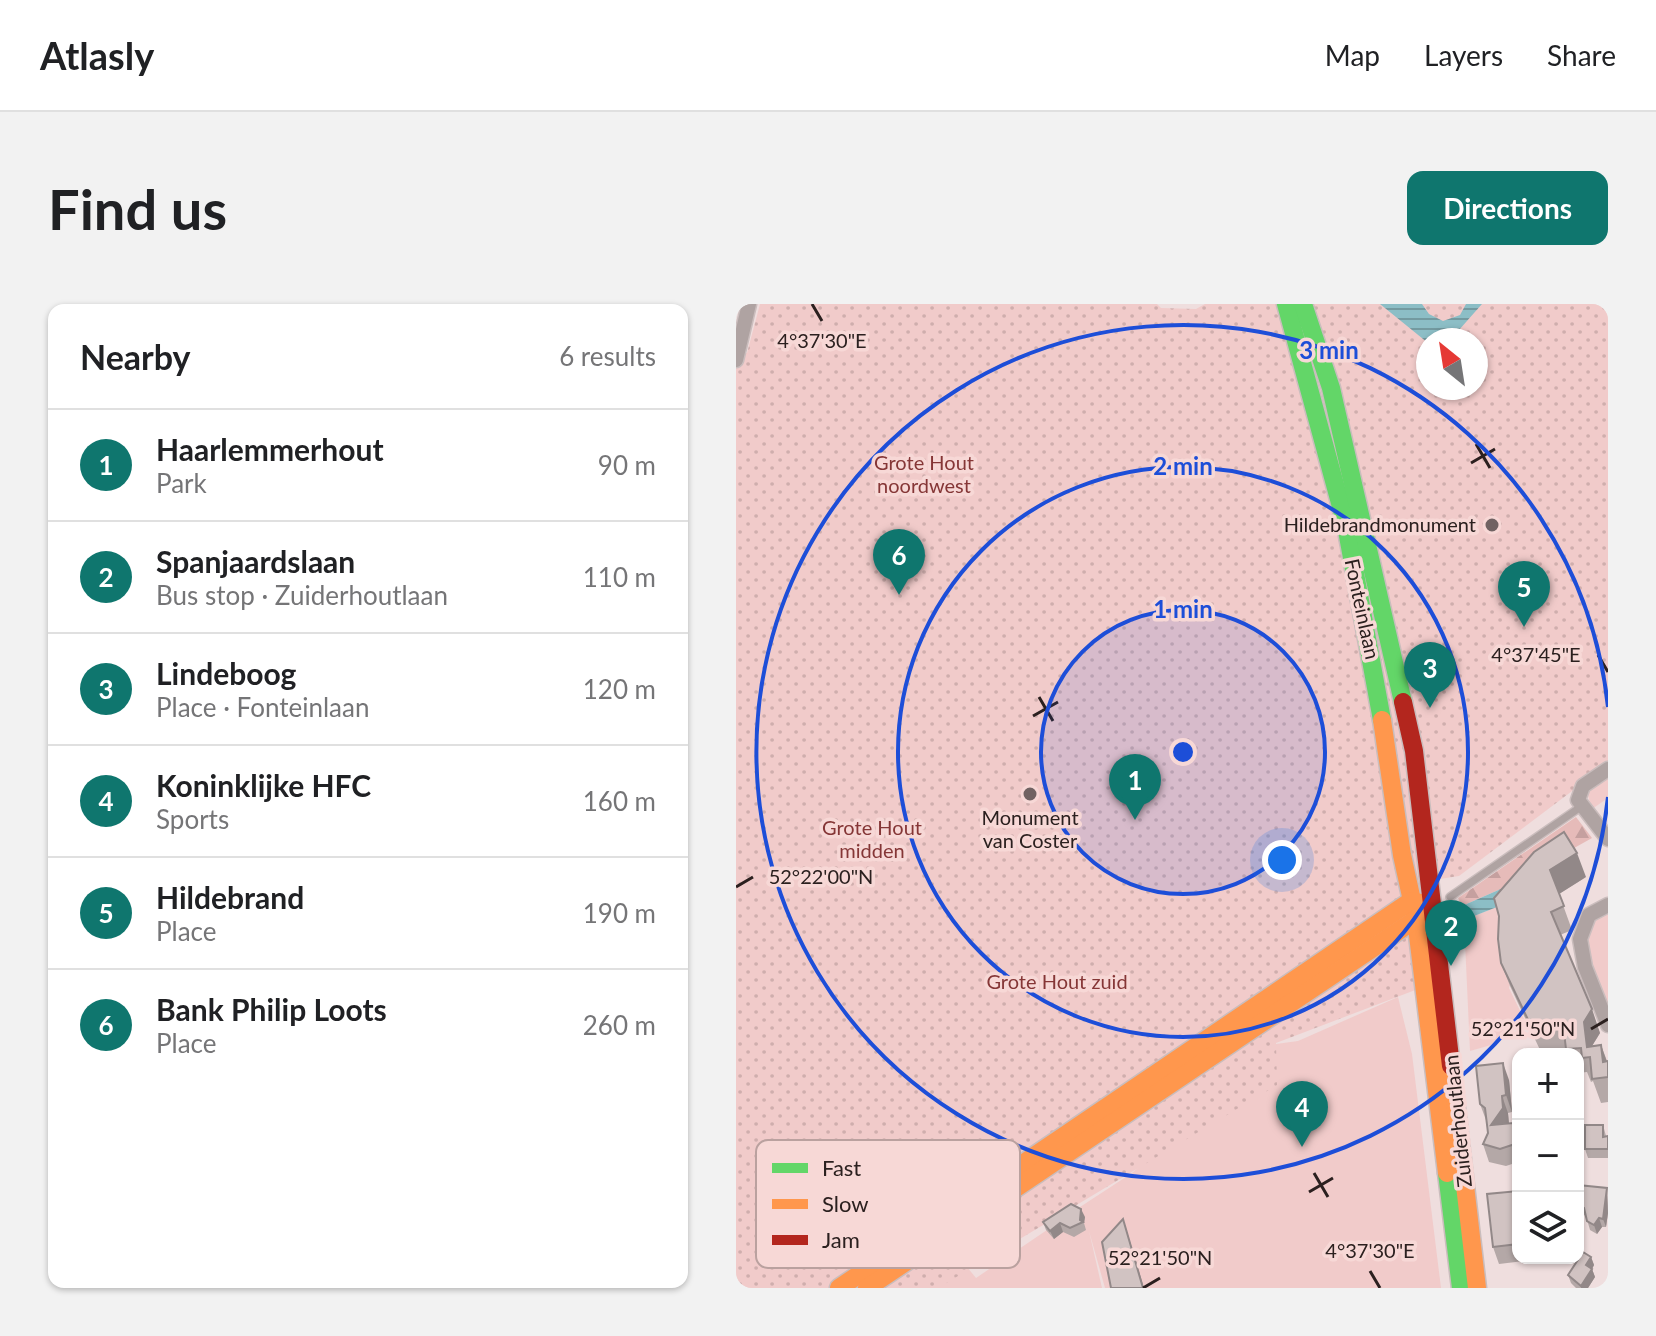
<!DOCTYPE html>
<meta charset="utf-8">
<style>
:root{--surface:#fff;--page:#f2f2f2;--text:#202124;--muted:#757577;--line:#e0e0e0;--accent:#0f766e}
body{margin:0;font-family:Lato,sans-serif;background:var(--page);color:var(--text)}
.controls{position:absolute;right:24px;bottom:24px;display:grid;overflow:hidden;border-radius:16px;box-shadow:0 2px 6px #0004}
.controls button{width:72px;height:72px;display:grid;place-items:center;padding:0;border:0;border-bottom:2px solid var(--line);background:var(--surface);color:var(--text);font:40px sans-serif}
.compass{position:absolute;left:680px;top:24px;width:72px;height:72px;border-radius:50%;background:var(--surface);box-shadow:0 2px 6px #0004;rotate:330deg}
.you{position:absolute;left:546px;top:556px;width:28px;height:28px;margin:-20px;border:6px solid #fff;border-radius:50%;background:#1a73e8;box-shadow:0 0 0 12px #1a73e833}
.badge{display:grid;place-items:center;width:52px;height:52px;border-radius:50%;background:var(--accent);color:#fff;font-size:26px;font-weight:700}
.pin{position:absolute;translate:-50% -66px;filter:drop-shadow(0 2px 4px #0008)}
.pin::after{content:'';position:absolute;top:42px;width:28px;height:24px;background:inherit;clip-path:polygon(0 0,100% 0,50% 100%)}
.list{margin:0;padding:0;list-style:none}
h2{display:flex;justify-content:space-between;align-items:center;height:104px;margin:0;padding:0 32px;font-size:34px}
h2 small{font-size:26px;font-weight:400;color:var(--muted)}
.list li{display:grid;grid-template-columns:52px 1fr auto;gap:24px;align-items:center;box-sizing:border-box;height:112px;padding:0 32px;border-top:2px solid var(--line)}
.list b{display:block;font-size:30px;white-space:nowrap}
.list p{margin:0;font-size:26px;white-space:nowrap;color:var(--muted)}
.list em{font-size:26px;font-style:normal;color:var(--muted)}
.icon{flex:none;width:44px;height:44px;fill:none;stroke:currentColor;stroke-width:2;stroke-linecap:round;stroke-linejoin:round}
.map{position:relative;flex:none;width:872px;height:984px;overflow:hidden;border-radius:16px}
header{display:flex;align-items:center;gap:48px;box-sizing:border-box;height:112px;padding:0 40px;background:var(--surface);border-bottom:2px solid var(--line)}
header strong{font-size:38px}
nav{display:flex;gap:44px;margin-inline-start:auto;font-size:28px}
.intro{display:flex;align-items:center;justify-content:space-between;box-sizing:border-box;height:192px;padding:0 48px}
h1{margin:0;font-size:56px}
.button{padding:20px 36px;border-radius:16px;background:var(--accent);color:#fff;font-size:28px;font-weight:700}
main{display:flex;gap:48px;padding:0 48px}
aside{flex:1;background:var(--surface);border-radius:16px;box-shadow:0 2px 6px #0004}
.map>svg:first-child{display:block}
.grass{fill:#f1cbca}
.forest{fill:url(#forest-firs)}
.park{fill:url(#park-dots);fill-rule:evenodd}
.water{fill:url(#water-rules)}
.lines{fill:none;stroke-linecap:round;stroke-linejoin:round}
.lane-casing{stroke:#cabdbd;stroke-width:10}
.street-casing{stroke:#cabdbd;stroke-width:17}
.fast-casing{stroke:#cabdbd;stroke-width:21}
.slow-casing{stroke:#cabdbd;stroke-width:21}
.jam-casing{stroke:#cabdbd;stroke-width:21}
.lane{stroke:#afa3a2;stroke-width:7}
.street{stroke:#afa3a2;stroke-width:14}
.fast{stroke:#63d668;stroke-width:18}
.slow{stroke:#ff974d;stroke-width:18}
.jam{stroke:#b3261e;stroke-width:18}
.wall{fill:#b4a8a7}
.shaded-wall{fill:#928888}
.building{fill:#d1c3c2;stroke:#928888;stroke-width:2}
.ticks{fill:none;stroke:#2b201f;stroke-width:3}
.ring{fill:none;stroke:#1d4ed8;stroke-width:4}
.poi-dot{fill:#706262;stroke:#f7d8d6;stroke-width:3}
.labels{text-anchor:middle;stroke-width:7;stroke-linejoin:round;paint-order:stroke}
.park-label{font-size:20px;fill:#853636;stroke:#f7d8d6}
.poi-label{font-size:20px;fill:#2b201f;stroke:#f7d8d6;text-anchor:end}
.street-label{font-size:20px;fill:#2b201f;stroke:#f7d8d6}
.key{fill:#f7d8d6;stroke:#baa19f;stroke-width:2}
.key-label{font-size:22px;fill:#2b201f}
.ticks-label{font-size:20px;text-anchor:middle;fill:#2b201f;stroke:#f7d8d6;stroke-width:7;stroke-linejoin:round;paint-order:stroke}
.centre{fill:#1d4ed8;stroke:#f7d8d6;stroke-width:4}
.ring-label{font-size:24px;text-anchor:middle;font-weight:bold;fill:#1d4ed8;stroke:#f7d8d6;stroke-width:7;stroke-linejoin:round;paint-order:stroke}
</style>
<header>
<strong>Atlasly</strong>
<nav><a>Map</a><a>Layers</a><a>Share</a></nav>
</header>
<div class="intro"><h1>Find us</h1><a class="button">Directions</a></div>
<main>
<aside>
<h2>Nearby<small>6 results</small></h2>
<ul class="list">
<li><span class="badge">1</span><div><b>Haarlemmerhout</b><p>Park</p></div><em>90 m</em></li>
<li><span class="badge">2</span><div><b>Spanjaardslaan</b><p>Bus stop · Zuiderhoutlaan</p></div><em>110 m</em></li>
<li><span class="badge">3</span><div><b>Lindeboog</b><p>Place · Fonteinlaan</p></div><em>120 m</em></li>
<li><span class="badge">4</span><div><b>Koninklijke HFC</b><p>Sports</p></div><em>160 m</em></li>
<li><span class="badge">5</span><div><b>Hildebrand</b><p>Place</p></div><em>190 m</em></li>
<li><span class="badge">6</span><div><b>Bank Philip Loots</b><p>Place</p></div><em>260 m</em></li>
</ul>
</aside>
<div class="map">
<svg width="872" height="984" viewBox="0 0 872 984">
<defs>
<pattern id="forest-firs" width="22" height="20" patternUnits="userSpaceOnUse" patternTransform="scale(2)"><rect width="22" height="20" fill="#e6bbb9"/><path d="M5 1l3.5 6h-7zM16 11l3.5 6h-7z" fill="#c5a09f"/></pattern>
<pattern id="park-dots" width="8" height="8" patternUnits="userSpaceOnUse" patternTransform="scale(2)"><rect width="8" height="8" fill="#f1cbca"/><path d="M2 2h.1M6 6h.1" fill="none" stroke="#cfaead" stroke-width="1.8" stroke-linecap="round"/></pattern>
<pattern id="water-rules" width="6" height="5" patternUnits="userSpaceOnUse" patternTransform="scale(2)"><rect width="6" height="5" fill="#8cbec6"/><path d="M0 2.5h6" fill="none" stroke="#739aa0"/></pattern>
</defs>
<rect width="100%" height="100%" fill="#efdede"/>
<!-- grass -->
<g class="grass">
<polygon points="872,471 872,494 856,505 851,489"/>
<polygon points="766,601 776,675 773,684 788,715 774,720 755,741 734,747 728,616"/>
<path d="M872,608V701C859,671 832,629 872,608Z"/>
<polygon points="662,693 676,750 705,984 369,984 353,927 366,984 201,984 231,963 240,974 336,909 346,910 344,903 396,869 540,740 562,737"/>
</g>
<!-- forest -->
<polygon class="forest" points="840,513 856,534 767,584 726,602 722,594"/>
<!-- park -->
<path class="park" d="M24,0H421L425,4L460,5L469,0H872V460L723,572L665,581L682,685L540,739L541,781L202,984H0V49H11ZM692,36H740V84H692Z"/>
<!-- water -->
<g class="water">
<polygon points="644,0 686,0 693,10 707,17 724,11 730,0 746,0 715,35 692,36 692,39"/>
<polygon points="767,584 766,601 728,616 726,602"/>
</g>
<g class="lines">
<!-- lane casing -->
<g class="lane-casing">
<polyline id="lane" points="714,593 846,502"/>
</g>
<!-- street casing -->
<g class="street-casing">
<g id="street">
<polyline points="0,56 13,0"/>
<polyline points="872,465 847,482 842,496 872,535"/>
<polyline points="872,601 853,611 844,635 849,663 872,721"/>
</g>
</g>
<!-- fast casing -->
<g class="fast-casing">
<g id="fast">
<polyline points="550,0 610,221 646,416"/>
<polyline points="567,0 595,84 667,398"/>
<polyline points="711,869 725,984"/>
</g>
</g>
<!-- slow casing -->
<g class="slow-casing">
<g id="slow">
<polyline points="646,416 666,551 680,615 711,869"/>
<polyline points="715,762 741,984"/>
<polyline points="103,984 675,597 685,599"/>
<polyline points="131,984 689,609"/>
</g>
</g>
<!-- jam casing -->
<g class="jam-casing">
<polyline id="jam" points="667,398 678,447 715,762"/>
</g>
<!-- lane -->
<use href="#lane" class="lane"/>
<!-- street -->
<use href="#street" class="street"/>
<!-- fast -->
<use href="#fast" class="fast"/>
<!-- slow -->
<use href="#slow" class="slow"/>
<!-- jam -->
<use href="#jam" class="jam"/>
</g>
<!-- wall -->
<g class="wall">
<polygon points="850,573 823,590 836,626 824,631 864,729 856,742 865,741 871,757 872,757 872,798 865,799 857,777 855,778 851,768 842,769 842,750 832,750 830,745 805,748 774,682 765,659 763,612"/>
<polygon points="773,776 776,808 772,809 773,819 782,833 782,858 770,862 753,858 747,840 752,829 750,816 744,800"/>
<polygon points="867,821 870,832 872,832 872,854 852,854 849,845"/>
<polygon points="842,881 871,884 872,909 870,923 866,923 861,930 854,926 850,912 842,908"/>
<polygon points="782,887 782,954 796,954 796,956 763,960 757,943"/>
<polygon points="349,913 348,919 350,926 338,933 327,928 318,935 310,926 307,918"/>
<polygon points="855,953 858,961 856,965 859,973 852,984 840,984 835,979 832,971"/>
</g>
<!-- shaded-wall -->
<g class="shaded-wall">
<polygon points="841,549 850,573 823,590 814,566"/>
<polygon points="856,705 864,729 856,742 851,743 848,718"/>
<polygon points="865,741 872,761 867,758"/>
<polygon points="767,759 773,776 776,808 770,791"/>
<polygon points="766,792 772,809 773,821 755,821"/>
<polygon points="777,819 782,833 782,848 779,840"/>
<polygon points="871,884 872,909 870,923 867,915"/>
<polygon points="345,905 349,913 348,919 344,916"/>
<polygon points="863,914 866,923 861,930 858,921"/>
<polygon points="387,915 392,931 408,984 407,984"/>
<polygon points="324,919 327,928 318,935 314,927"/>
<polygon points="855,953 858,961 856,965 859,973 852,984 845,984 845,982 850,961"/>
</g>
<!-- building -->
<g class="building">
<polygon points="828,528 841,549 814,566 828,602 815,608 856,705 848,718 851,743 865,741 867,758 872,757 872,773 856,775 854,753 846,754 845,744 830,745 827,720 796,724 765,659 762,635 763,612 758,594 798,548"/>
<polygon points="767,759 770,791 766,792 767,804 755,821 777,819 779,840 764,845 747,840 752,829 749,804 744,800 740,762"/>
<polygon points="849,821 867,821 867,833 872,832 872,845 849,845"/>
<polygon points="842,881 871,884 867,915 863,914 858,921 851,917 848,904 842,901"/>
<polygon points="782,887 782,940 757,943 751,890"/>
<polygon points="335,900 345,905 344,916 347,918 334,924 324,919 314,927 307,918"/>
<polygon points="387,915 407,984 375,984 366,938"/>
<polygon points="847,948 855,953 850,961 856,965 845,982 832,971"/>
</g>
<!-- ticks -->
<path class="ticks" d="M76,0L86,17M740,140L754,164M735,159L759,145M862,351L872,368M303,393L317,417M297,412L322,398M0,583L17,573M855,725L872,715M578,869L592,893M573,888L597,874M634,967L644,984M407,984L424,974"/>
<!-- distance rings -->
<circle cx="447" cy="448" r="142" fill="#1d4ed8" fill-opacity=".12"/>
<g class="ring">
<circle cx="447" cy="448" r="142"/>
<circle cx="447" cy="448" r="285"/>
<path d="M872 493A427 427 0 1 1 872 403"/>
</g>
<!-- markers -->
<g class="poi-dot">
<circle cx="756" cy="221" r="8"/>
<circle cx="294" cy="490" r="8"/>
</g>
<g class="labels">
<!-- park labels -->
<g class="park-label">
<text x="188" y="166">Grote Hout<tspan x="188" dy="23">noordwest</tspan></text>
<text x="136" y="531">Grote Hout<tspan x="136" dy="23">midden</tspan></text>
<text x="321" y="685">Grote Hout zuid</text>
</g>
<!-- poi labels -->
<g class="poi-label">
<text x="740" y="228">Hildebrandmonument</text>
<text x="294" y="521" text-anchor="middle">Monument<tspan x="294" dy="23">van Coster</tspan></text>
</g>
<!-- street labels -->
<g class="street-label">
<text transform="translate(626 305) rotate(78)" y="7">Fonteinlaan</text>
<text transform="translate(722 817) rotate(-96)" y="7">Zuiderhoutlaan</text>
</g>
</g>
<!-- legend -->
<rect x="20" y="836" width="264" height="128" rx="12" class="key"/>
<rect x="36" y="859" width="36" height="10" fill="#63d668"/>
<rect x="36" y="895" width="36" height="10" fill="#ff974d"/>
<rect x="36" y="931" width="36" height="10" fill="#b3261e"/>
<g class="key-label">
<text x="86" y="872">Fast</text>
<text x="86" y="908">Slow</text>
<text x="86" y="944">Jam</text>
</g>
<g class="ticks-label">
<text x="86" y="44">4°37'30"E</text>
<text x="800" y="358">4°37'45"E</text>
<text x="85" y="580">52°22'00"N</text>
<text x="787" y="732">52°21'50"N</text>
<text x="634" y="954">4°37'30"E</text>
<text x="424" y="961">52°21'50"N</text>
</g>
<circle cx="447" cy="448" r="12" class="centre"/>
<g class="ring-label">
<text x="593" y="55">3 min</text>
<text x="447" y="171">2 min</text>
<text x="447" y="314">1 min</text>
</g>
</svg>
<div class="controls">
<button>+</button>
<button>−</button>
<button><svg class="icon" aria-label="layers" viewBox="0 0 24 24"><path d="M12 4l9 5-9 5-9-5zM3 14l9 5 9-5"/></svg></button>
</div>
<svg class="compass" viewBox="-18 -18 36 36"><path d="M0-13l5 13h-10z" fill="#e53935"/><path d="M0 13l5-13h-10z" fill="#757577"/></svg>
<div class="you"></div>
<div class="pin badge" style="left:399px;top:516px">1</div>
<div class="pin badge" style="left:715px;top:662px">2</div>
<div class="pin badge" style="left:694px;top:404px">3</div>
<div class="pin badge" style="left:566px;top:843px">4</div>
<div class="pin badge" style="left:788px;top:323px">5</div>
<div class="pin badge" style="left:163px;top:291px">6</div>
</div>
</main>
